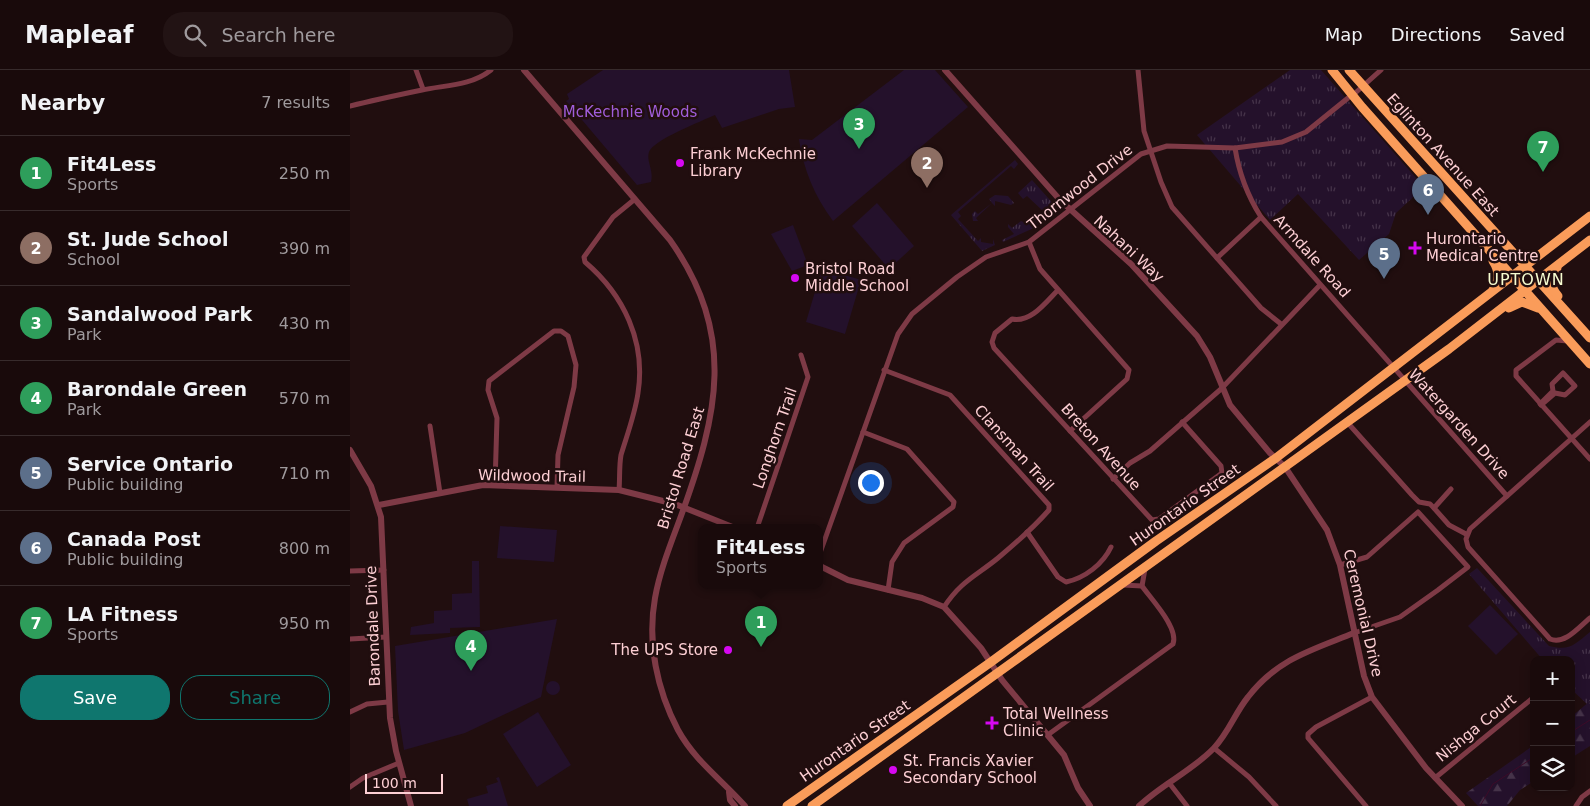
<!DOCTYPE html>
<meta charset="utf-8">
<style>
:root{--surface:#190a0b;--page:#221314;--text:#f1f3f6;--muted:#9f9a9d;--line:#372b2c;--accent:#0f766e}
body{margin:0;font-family:"DejaVu Sans",sans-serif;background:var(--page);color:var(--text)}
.controls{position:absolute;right:15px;bottom:15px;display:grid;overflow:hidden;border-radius:10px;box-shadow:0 2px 12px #0003}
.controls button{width:45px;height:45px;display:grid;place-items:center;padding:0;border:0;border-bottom:1px solid var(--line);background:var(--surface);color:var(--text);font:25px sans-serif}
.scale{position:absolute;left:15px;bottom:12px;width:78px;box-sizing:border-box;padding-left:5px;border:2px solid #fdcfd4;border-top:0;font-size:14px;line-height:18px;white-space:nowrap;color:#fdcfd4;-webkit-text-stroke:4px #210e0f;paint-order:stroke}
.you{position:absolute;left:520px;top:412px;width:18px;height:18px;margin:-12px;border:4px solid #fff;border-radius:50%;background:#1a73e8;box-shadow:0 0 0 8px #1a73e833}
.badge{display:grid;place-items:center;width:32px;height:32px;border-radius:50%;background:var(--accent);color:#fff;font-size:16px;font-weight:700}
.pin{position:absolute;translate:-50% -41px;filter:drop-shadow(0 1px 2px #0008)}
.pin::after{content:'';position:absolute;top:26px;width:18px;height:15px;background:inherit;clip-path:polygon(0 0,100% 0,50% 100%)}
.popup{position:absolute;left:348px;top:454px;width:125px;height:65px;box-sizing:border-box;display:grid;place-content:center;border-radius:10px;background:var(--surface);filter:drop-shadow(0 1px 4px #0005);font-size:16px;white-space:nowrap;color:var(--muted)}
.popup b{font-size:19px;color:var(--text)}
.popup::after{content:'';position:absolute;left:50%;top:100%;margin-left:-10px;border:10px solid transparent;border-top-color:var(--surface)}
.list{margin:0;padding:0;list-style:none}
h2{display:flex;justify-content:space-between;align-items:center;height:65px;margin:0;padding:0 20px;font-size:21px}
h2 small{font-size:16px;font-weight:400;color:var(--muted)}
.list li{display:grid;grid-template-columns:32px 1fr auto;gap:15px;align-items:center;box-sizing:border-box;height:75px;padding:0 20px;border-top:1px solid var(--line)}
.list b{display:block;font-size:19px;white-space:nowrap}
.list p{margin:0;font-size:16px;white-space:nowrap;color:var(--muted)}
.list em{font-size:16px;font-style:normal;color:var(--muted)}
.actions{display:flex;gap:10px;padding:15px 20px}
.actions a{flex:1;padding:11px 0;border:1px solid var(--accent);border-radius:20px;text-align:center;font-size:18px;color:var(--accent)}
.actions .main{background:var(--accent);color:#fff}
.icon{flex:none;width:28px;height:28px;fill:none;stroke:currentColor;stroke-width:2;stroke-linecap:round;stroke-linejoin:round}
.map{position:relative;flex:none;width:1240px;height:736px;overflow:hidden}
header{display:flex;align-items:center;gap:30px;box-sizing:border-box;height:70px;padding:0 25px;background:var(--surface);border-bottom:1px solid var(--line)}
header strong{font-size:24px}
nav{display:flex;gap:28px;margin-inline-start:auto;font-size:18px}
.search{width:350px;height:45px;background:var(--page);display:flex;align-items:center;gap:12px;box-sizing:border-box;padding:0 18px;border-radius:20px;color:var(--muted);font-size:19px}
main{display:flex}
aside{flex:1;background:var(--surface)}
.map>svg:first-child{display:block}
.grass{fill:url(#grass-tufts)}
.forest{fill:url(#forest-firs)}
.green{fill:#24112b}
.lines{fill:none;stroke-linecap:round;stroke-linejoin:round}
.stream{stroke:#3d0b28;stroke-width:1}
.minor{stroke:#7e3a46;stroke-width:5}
.tertiary{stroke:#7e3a46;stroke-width:6}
.primary{stroke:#fa9c5a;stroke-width:9}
.poi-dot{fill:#d608f1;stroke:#210e0f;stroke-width:2}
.labels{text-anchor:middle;stroke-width:5;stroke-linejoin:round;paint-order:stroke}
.park-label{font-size:15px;fill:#a15edb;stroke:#210e0f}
.poi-label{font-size:15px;fill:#fdcfd4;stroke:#210e0f;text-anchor:start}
.street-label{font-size:15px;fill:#fdcfd4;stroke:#210e0f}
.neighbourhood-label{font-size:16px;letter-spacing:1px;fill:#f7fdd1;stroke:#210e0f}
</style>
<header>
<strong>Mapleaf</strong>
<div class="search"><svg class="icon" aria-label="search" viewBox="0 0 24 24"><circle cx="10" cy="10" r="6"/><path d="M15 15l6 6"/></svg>Search here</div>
<nav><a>Map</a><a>Directions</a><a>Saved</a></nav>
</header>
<main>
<aside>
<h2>Nearby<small>7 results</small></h2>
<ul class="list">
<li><span class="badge" style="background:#2e9e5b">1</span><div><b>Fit4Less</b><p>Sports</p></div><em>250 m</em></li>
<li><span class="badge" style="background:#8d6e63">2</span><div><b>St. Jude School</b><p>School</p></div><em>390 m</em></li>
<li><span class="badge" style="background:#2e9e5b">3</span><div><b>Sandalwood Park</b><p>Park</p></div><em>430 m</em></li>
<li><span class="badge" style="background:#2e9e5b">4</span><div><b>Barondale Green</b><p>Park</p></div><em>570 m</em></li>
<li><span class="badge" style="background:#5c6f8a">5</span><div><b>Service Ontario</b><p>Public building</p></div><em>710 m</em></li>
<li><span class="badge" style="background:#5c6f8a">6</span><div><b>Canada Post</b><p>Public building</p></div><em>800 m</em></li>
<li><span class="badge" style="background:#2e9e5b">7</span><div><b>LA Fitness</b><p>Sports</p></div><em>950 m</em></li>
</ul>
<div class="actions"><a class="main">Save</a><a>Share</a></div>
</aside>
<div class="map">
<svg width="1240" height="736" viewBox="0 0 1240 736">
<defs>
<pattern id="grass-tufts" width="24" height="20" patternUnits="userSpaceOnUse" patternTransform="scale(1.25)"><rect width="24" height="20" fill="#24112b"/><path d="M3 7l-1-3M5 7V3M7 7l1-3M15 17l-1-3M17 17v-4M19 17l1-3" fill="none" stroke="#453349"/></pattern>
<pattern id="forest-firs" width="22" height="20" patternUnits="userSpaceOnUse" patternTransform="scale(1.25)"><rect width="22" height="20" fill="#24112b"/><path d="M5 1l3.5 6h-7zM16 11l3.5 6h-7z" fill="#453349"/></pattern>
</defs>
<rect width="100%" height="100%" fill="#210e0f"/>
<!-- grass -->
<g class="grass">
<polygon points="940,0 971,0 1074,117 1046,143 1039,164 1009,190 948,124 920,150 847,65"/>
<polygon points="665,90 668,94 664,99 661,96 608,142 611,146 608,149 628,171 631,168 631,172 643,174 643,169 645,175 632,181 601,145"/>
<polygon points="682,110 708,139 686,157 653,172 652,170 664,164 658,157 658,154 662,158 671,151 676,153 693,141 677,126 673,129 668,123"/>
<polygon points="645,125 658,126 664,133 661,135 645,131 645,136 642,133 626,148 628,151 623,151 622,144 625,141 628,144 642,133 639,129"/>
<path d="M1127,498L1199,576C1220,581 1224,575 1240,562V631L1237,634L1221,619V590H1193L1119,504Z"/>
</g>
<!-- forest -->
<g class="forest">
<polygon points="1240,631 1240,676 1221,688 1221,647"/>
<polygon points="1184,675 1184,711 1170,720 1157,736 1128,736 1116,723"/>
</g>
<!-- green -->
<g class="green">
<path d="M253,0H439L445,37L429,39L372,58L365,45C352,51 303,70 299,82C296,91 304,100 301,112L287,115L216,31L219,29L217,24Z"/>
<path d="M554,0H585L618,37L483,151C465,127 453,99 449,69L462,70Z"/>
<polygon points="527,133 564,176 539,199 502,156"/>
<polygon points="443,155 458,195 442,201 421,164"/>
<polygon points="472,198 511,210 495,264 456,252"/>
<polygon points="150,456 207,460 204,492 147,488"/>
<polygon points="122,491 129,491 130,557 100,558 100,563 60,565 61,557 84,553 84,541 102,540 102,524 122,523"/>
<polygon points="1140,535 1168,564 1146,585 1118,556"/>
<polygon points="207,549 191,627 115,663 54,680 48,641 45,576"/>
<circle cx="203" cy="618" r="7"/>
<polygon points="188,642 221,695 187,717 153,664"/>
<polygon points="149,707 158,736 119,736 117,729 138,723 136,716 148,712 146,708"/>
</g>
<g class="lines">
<!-- stream -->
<g class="stream">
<polyline points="1221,662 1240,650"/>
<polyline points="1130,736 1143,714 1184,687"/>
</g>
<!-- minor -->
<g class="minor">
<polyline points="66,0 73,19"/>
<polyline points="788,0 794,61 811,112 822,137 911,238 931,254"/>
<polyline points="1003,25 1031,0"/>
<path d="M0,36C24,30 48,25 72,20C95,15 121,16 141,0"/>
<path d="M885,78C889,103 897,125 911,147L1157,426"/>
<polyline points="679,172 690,199 779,300 777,309 720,361"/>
<polyline points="867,188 911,147"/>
<path d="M708,220C696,232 681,253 662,249L645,263L642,272L644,278L802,450L809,449L872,403L871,396L832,352"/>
<polyline points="1218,271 1206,270 1166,300 1166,306 1240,389"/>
<path d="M534,300L600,325L699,435V440C684,457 666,473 648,488C626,506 611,511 594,537"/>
<polyline points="1190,334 1203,321 1202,314 1213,303 1225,316 1215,325 1205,323 1191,335"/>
<polyline points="997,352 1062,425 1069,432 1080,434 1084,438"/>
<path d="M1240,352L1120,459L1116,469L1118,477L1200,569C1215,575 1229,557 1240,548"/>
<polyline points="80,356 90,423"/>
<polyline points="513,362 557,379 604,432 603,437 554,473 542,492 538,520"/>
<polyline points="763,409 780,393 800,381 871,319 970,215"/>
<polyline points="145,415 147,348 138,320 139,311 204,261 211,261 218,266 226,295 224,317 208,385 207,417"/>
<polyline points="1101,419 1084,438 1099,455 1116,464"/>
<path d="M269,420C270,409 269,396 271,385C277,365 285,344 288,323C296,272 274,225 235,192L234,187L263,147L285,129"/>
<polyline points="407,458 458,307 451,285"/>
<path d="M677,462L708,507L716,512C735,508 753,494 761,477"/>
<polyline points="470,483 548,264 562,244 607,207 636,187 679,172 791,84 817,76 885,78 932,72 956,62 998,28"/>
<polyline points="990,495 1017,487 1068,442 1118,497 1088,520 1050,547 1004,563"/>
<polyline points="0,501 34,500"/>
<polyline points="773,515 792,516"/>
<polyline points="0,569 36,567"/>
<polyline points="0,642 17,634 38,632"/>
<path d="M699,664L823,574C829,558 801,529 792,516L795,499"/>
<polyline points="864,678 899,707 926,736"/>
<polyline points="1085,708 1184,627"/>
<polyline points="820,714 837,736"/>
<polyline points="0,717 13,708 49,693"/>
<polyline points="1016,736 958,668 958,664 966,657 1022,627"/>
<polyline points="1226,736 1232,727 1240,721"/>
</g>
<!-- tertiary -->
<g class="tertiary">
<path d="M174,0L320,170C387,265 368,344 331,446C321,473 310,500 305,528C297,573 307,620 328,660C345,691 372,710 395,736"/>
<polyline points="595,0 710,130 781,194 847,266 860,287 880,335 920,383 935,397 977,460 990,495 1014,606 1022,627 1076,698 1112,736"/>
<polyline points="0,380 21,416 31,447 40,648 46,681 61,736"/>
<polyline points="29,435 133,415 269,420 325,434 385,458"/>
<polyline points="470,496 498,510 572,528 594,537 631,578 652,610 714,685 728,718 740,736"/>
<polyline points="379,722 380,730 385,736"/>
<path d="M789,736C812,714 842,701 864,678C879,662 885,643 898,627C927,589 962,580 1004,563"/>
</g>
<!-- primary -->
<g class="primary">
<polyline points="982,0 1012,37 1240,294"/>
<polyline points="999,0 1240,268"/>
<path d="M1207,198C1199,207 1200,217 1208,226"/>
<path d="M1143,220C1150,210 1149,200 1143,191"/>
<polyline points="1159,238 1172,232 1188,238"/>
<polyline points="437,736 641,592 806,471 926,388 1240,146"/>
<polyline points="462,736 1099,279 1240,170"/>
</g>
</g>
<!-- markers -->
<g class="poi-dot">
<circle cx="330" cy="93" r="5"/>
<path d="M1062.5 170.5h5v5h5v5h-5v5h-5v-5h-5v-5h5z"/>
<circle cx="445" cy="208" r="5"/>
<circle cx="378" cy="580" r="5"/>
<path d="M639.5 645.5h5v5h5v5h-5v5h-5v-5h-5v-5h5z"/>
<circle cx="543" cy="700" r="5"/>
</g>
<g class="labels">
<!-- park labels -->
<g class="park-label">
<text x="280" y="47">McKechnie Woods</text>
</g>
<!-- poi labels -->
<g class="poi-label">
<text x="340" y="89">Frank McKechnie<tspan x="340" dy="17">Library</tspan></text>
<text x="1076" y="174">Hurontario<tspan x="1076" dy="17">Medical Centre</tspan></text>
<text x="455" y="204">Bristol Road<tspan x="455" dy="17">Middle School</tspan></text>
<text x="368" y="585" text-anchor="end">The UPS Store</text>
<text x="653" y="649">Total Wellness<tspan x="653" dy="17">Clinic</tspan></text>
<text x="553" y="696">St. Francis Xavier<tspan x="553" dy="17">Secondary School</tspan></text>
</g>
<!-- street labels -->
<g class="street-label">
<text transform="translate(1093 85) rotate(48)" y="5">Eglinton Avenue East</text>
<text transform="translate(730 117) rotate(-38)" y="5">Thornwood Drive</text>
<text transform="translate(779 179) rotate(43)" y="5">Nahani Way</text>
<text transform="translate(962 186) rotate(48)" y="5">Armdale Road</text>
<text transform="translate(1109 354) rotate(48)" y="5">Watergarden Drive</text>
<text transform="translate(425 368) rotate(-71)" y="5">Longhorn Trail</text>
<text transform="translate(751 377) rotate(48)" y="5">Breton Avenue</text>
<text transform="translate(664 378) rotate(48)" y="5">Clansman Trail</text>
<text transform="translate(331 398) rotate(-73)" y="5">Bristol Road East</text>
<text transform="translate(182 406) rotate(1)" y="5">Wildwood Trail</text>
<text transform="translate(835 435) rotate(-35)" y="5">Hurontario Street</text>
<text transform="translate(1013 543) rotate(77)" y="5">Ceremonial Drive</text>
<text transform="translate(23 556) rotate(-92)" y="5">Barondale Drive</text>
<text transform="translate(1126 658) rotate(-39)" y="5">Nishga Court</text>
<text transform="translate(505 671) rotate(-35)" y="5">Hurontario Street</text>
</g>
<!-- neighbourhood labels -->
<g class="neighbourhood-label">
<text x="1176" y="215">UPTOWN</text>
</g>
</g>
</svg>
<div class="controls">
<button>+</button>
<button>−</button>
<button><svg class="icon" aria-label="layers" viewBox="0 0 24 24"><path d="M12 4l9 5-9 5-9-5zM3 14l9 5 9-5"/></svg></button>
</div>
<div class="scale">100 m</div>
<div class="you"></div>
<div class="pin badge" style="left:411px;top:577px;background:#2e9e5b">1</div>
<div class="popup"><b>Fit4Less</b>Sports</div>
<div class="pin badge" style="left:577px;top:118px;background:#8d6e63">2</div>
<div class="pin badge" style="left:509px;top:79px;background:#2e9e5b">3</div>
<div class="pin badge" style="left:121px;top:601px;background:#2e9e5b">4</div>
<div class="pin badge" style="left:1034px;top:209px;background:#5c6f8a">5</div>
<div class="pin badge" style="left:1078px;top:145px;background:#5c6f8a">6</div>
<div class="pin badge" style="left:1193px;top:102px;background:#2e9e5b">7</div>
</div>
</main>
